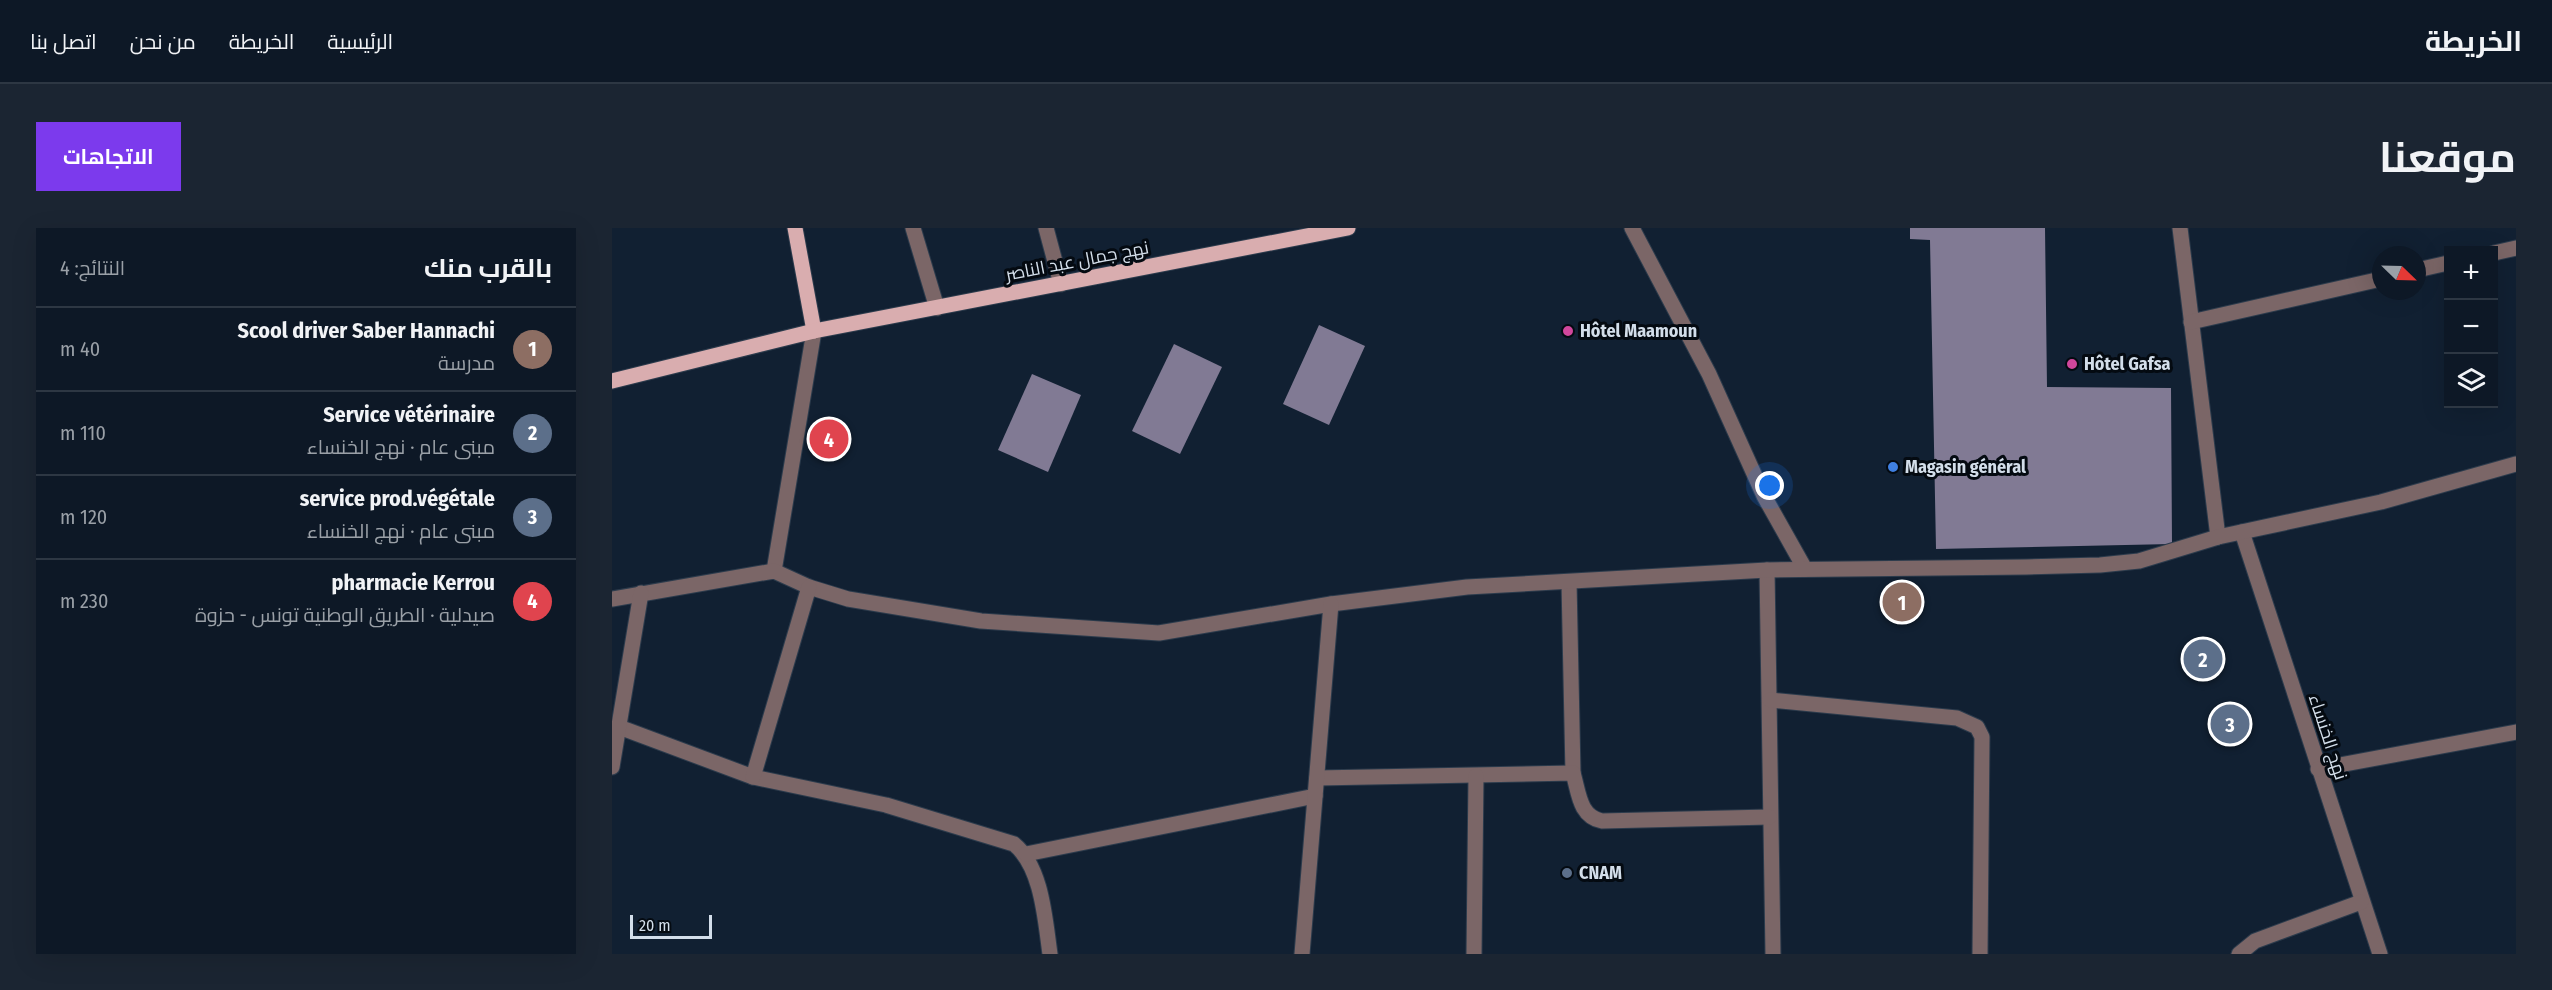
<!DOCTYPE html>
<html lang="ar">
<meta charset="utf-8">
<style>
:root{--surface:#0d1826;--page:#1b2532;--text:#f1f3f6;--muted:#9aa0a7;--line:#2d3743;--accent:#7c3aed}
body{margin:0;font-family:"Fira Sans Condensed",Cairo,sans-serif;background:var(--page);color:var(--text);direction:rtl}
.controls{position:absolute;right:18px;top:18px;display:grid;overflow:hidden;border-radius:0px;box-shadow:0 6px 24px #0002}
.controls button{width:54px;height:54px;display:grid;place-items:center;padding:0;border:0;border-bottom:2px solid var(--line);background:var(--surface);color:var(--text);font:30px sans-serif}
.compass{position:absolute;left:1760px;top:18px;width:54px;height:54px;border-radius:50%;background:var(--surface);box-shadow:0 6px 24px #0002;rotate:113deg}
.scale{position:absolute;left:18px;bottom:15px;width:82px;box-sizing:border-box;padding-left:6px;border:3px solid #d3deea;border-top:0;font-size:16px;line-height:21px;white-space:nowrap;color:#d3deea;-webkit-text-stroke:4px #040a11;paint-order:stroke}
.you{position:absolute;left:1158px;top:258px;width:21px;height:21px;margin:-15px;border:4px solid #fff;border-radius:50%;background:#1a73e8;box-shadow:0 0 0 9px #1a73e833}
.badge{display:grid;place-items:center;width:39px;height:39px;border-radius:50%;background:var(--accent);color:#fff;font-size:20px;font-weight:700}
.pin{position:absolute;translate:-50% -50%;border:3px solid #fff;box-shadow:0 2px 6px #0006}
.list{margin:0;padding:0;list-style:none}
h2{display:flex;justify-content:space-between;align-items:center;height:78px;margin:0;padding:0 24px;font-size:26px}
h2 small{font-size:20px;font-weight:400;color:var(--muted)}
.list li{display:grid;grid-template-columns:39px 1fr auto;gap:18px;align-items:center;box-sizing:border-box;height:84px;padding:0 24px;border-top:2px solid var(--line)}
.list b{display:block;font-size:22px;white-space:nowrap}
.list p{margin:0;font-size:20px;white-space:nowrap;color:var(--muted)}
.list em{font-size:20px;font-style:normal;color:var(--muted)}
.icon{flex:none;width:33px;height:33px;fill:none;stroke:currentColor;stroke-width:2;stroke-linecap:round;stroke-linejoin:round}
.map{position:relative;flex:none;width:1904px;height:726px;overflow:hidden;direction:ltr;border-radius:0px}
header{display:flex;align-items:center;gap:36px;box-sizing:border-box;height:84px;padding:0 30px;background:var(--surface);border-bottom:2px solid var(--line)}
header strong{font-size:28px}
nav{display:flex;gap:33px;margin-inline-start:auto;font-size:21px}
.intro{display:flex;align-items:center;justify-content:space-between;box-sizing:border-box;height:144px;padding:0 36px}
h1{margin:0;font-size:42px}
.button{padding:15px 27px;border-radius:0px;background:var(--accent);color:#fff;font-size:21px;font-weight:700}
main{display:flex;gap:36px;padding:0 36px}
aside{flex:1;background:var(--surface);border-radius:0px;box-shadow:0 6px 24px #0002}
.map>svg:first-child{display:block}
.building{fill:#817a94}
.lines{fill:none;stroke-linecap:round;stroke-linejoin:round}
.minor-casing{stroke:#2c3b4c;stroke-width:17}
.major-casing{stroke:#2c3b4c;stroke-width:17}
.minor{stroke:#7b6667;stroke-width:15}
.major{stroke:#d9adaf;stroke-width:15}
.hotel-dot{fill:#d1479c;stroke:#040a11;stroke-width:2}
.shop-dot{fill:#3f7fe0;stroke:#040a11;stroke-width:2}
.service-dot{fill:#5c6f8a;stroke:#040a11;stroke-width:2}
.labels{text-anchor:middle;stroke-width:6;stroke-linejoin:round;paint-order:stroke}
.street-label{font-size:18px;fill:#d3deea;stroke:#040a11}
.poi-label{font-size:18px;font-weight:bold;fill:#d3deea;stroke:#040a11;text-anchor:start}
</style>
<header>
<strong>الخريطة</strong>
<nav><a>الرئيسية</a><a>الخريطة</a><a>من نحن</a><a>اتصل بنا</a></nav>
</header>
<div class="intro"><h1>موقعنا</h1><a class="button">الاتجاهات</a></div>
<main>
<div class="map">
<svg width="1904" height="726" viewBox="0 0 1904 726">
<rect width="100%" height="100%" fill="#112032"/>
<!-- building -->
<g class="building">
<polygon points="1298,0 1433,0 1435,159 1559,160 1560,316 1324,321 1318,12 1298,11"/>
<polygon points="707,97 753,118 717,197 671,176"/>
<polygon points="562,116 610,139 568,226 520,203"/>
<polygon points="420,146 469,167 436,244 386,222"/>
</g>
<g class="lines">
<!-- minor casing -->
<g class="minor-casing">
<g id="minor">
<polyline points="301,0 325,80"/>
<polyline points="434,0 449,56"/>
<polyline points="1020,0 1097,146 1152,268 1193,341"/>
<polyline points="1568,0 1606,309"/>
<polyline points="1882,25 1904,20"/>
<polyline points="1805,42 1836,35"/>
<polyline points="1579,94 1769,51"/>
<polyline points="1630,304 1768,726"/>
<polyline points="1155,342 1161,726"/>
<polyline points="162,343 202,103"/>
<polyline points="957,354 961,545"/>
<polyline points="0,371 162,343 197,359 236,371 369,393 547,405 719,376 855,359 1155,342 1414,339 1488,337 1527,333 1606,309 1769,274 1904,236"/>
<polyline points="1158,472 1345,490 1365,499 1370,509 1368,726"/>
<path d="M7,499L141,549L274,577L402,616C430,639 433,691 438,726"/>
<polyline points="0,539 29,365"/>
<polyline points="1706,541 1904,504"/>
<polyline points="141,549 197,359"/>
<path d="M705,550L961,545C967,565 967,588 990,593L1157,589"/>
<polyline points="414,626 703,568"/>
<polyline points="690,726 719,376"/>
<polyline points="862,726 864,548"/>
<polyline points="1627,726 1643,713 1749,674"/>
</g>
</g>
<!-- major casing -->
<g class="major-casing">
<g id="major">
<polyline points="183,0 202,103"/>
<polyline points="0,153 202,103 736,0"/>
</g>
</g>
<!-- minor -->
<use href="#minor" class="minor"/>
<!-- major -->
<use href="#major" class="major"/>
</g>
<!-- markers -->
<g class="hotel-dot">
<circle cx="956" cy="103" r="6"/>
<circle cx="1460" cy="136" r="6"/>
</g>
<circle class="shop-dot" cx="1281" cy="239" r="6"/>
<circle class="service-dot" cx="955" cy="645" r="6"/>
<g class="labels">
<!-- street labels -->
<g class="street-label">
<text transform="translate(465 33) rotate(-11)" y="6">نهج جمال عبد الناصر</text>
<text transform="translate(1716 509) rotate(72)" y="6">نهج الخنساء</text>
</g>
<!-- poi labels -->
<g class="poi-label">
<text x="968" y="109">Hôtel Maamoun</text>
<text x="1472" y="142">Hôtel Gafsa</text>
<text x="1293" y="245">Magasin général</text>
<text x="967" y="651">CNAM</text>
</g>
</g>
</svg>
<div class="controls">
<button>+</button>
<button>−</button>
<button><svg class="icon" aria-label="layers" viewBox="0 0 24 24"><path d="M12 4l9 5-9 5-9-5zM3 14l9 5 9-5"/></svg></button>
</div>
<svg class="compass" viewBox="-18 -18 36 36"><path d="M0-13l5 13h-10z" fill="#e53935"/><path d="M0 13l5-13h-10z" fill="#9aa0a7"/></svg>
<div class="scale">20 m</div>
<div class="you"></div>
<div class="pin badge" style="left:1290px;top:374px;background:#8d6e63">1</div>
<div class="pin badge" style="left:1591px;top:431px;background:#5c6f8a">2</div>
<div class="pin badge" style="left:1618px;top:496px;background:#5c6f8a">3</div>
<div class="pin badge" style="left:217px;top:211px;background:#e0444e">4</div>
</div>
<aside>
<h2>بالقرب منك<small>النتائج: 4</small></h2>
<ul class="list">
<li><span class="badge" style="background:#8d6e63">1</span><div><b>Scool driver Saber Hannachi</b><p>مدرسة</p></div><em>40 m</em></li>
<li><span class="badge" style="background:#5c6f8a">2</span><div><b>Service vétérinaire</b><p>مبنى عام · نهج الخنساء</p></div><em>110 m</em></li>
<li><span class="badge" style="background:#5c6f8a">3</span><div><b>service prod.végétale</b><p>مبنى عام · نهج الخنساء</p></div><em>120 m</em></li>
<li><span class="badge" style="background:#e0444e">4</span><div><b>pharmacie Kerrou</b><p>صيدلية · الطريق الوطنية تونس - حزوة</p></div><em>230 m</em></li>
</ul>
</aside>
</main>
